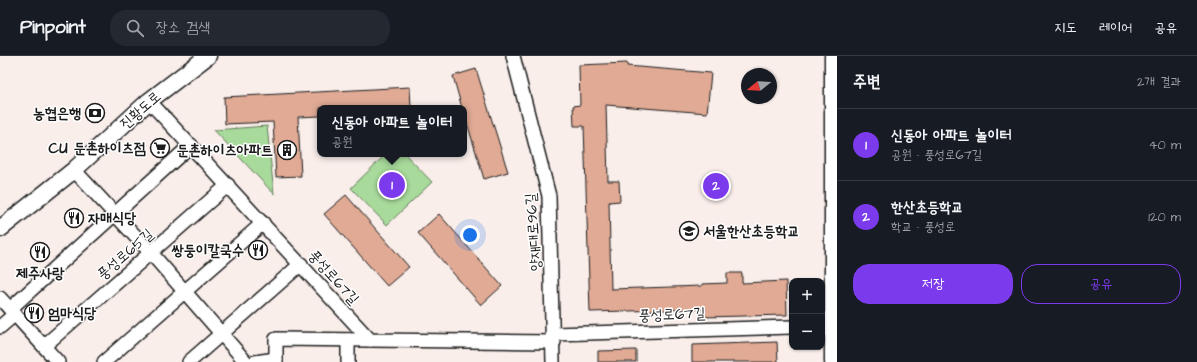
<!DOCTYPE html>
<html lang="ko">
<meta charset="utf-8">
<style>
:root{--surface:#171b24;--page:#242831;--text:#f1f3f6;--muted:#9ea1a6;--line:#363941;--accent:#7c3aed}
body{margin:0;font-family:"Architects Daughter","Poor Story",sans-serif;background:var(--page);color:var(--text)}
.controls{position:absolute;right:12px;bottom:12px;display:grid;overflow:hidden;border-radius:8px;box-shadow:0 1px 3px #0004}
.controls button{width:36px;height:36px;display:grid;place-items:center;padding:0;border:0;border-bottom:1px solid var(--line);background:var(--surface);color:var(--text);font:20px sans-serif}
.compass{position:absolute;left:741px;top:12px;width:36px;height:36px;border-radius:50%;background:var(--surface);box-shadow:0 1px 3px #0004;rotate:252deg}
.you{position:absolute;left:470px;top:179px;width:14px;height:14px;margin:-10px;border:3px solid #fff;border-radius:50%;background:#1a73e8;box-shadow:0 0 0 6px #1a73e833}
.badge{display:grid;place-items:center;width:26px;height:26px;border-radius:50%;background:var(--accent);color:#fff;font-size:13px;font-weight:700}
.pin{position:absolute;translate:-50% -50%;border:2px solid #fff;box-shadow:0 1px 4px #0006}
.popup{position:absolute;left:317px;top:49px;width:150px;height:52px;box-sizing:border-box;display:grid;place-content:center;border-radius:8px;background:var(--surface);filter:drop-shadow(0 1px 3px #0005);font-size:13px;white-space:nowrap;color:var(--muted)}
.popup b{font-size:15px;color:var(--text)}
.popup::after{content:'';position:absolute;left:50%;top:100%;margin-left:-8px;border:8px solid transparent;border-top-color:var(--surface)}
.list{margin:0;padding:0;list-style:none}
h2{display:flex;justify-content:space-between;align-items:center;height:52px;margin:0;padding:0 16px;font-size:17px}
h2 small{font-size:13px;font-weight:400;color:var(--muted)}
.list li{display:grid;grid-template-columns:26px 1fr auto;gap:12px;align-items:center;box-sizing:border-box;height:72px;padding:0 16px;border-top:1px solid var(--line)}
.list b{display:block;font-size:15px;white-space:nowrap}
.list p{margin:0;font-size:13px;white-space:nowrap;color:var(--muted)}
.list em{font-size:13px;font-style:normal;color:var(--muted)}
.actions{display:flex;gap:8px;padding:12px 16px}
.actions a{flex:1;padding:9px 0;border:1px solid var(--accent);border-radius:16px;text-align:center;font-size:14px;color:var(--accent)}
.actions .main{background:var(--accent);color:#fff}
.icon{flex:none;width:22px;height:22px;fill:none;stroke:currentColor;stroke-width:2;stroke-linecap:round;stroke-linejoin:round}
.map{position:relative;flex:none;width:837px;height:306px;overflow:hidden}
header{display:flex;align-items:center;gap:24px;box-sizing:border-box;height:56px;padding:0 20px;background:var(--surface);border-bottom:1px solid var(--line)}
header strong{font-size:19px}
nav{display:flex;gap:22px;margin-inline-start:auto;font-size:14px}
.search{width:280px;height:36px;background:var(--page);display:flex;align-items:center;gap:10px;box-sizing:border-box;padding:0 14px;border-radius:16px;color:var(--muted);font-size:15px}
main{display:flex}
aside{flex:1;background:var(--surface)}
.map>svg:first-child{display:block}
.green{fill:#a8da9b;stroke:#627b5c}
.building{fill:#e0aa95;stroke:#1c1c1c}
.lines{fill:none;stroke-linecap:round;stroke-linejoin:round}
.minor-casing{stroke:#1c1c1c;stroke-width:16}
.tertiary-casing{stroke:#1c1c1c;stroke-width:19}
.secondary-casing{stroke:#1c1c1c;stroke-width:21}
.minor{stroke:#fff;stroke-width:13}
.tertiary{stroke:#fff;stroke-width:16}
.secondary{stroke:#fff;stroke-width:18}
.labels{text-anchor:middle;stroke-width:3;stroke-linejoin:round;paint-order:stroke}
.street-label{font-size:15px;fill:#1c1c1c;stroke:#fff}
.poi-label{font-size:15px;font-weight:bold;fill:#1c1c1c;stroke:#fff;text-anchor:end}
</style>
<header>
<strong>Pinpoint</strong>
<div class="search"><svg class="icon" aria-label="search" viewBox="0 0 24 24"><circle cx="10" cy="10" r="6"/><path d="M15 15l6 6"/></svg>장소 검색</div>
<nav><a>지도</a><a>레이어</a><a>공유</a></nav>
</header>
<main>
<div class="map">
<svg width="837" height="306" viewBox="0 0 837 306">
<rect width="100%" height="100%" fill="#f9eeea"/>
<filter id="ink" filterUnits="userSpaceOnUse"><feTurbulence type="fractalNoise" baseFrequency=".025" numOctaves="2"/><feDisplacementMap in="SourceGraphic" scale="8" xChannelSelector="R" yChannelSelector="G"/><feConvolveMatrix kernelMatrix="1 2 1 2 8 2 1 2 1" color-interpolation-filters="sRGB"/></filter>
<g filter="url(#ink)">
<!-- green -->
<g class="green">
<polygon points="267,70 274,138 214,74"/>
<polygon points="386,98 405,98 432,126 387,169 351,132"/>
</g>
<!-- building -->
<g class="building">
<polygon points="627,7 627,10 711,17 707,57 606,49 608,125 619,125 620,145 609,146 611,233 702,230 702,228 727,227 727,217 742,217 742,227 786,225 787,259 703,261 703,253 590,256 584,70 574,70 573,50 580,49 579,9"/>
<polygon points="476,13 508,116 484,123 464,57 464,52 462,52 453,20"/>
<polygon points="410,31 411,52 320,52 320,60 298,61 301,120 276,121 273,66 225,68 224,41"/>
<polygon points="346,139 409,211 387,230 324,158"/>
<polygon points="439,158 502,230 481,249 418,177"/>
<polygon points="777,286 778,306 692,306 692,289"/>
<polygon points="636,294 636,306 598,306 598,295"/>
</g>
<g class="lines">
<!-- minor casing -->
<g class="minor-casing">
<g id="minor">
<polyline points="513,0 549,140 553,306"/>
<polyline points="149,45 370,284 554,286"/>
<polyline points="74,114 151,197 246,306"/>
<polyline points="0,242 58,306"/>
<polyline points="10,253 191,89"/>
<polyline points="822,270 835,269"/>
<polyline points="0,271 15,258"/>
<polyline points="553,278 792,271"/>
<polyline points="44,290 228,129"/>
<polyline points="104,306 263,167"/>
<polyline points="189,306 301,208"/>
<polyline points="255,306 276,303"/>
<polyline points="276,306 276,283 370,284"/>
<polyline points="348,306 348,284"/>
</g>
</g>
<!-- tertiary casing -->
<g class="tertiary-casing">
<polyline id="tertiary" points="0,173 74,114 149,45 208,0"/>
</g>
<!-- secondary casing -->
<g class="secondary-casing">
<polyline id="secondary" points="834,306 834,0"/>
</g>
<!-- minor -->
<use href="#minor" class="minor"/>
<!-- tertiary -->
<use href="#tertiary" class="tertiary"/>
<!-- secondary -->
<use href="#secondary" class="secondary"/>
</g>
</g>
<!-- icons -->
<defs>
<g id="bank-ring" transform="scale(1)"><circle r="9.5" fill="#fff" stroke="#1c1c1c" stroke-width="1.5"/><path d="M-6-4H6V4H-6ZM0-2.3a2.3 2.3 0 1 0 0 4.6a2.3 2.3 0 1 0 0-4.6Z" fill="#1c1c1c"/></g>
<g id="supermarket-ring" transform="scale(1)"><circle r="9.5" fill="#fff" stroke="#1c1c1c" stroke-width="1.5"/><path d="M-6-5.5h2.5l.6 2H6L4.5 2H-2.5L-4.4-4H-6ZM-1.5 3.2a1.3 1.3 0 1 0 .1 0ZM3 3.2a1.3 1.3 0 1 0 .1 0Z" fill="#1c1c1c"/></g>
<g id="building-ring" transform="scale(1)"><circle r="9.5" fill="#fff" stroke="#1c1c1c" stroke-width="1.5"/><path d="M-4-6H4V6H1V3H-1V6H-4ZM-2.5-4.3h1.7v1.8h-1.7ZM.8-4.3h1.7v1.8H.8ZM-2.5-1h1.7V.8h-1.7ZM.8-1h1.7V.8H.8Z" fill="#1c1c1c"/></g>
<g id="restaurant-ring" transform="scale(1)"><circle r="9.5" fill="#fff" stroke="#1c1c1c" stroke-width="1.5"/><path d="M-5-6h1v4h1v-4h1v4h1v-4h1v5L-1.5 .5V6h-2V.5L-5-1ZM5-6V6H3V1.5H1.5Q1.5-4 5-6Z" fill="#1c1c1c"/></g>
<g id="school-ring" transform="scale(1)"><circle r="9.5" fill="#fff" stroke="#1c1c1c" stroke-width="1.5"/><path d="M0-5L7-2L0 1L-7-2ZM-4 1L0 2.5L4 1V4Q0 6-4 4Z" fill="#1c1c1c"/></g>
</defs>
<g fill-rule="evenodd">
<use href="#bank-ring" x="95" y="57"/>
<use href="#supermarket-ring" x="160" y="92"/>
<use href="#building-ring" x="287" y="94"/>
<use href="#restaurant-ring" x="74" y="162"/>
<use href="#school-ring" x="689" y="175"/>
<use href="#restaurant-ring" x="258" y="194"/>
<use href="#restaurant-ring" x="40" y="196"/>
<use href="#restaurant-ring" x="34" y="257"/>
</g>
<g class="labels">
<!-- street labels -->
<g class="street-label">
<text transform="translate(140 54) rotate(-41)" y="5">진황도로</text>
<text transform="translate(533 176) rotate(-94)" y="5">양재대로96길</text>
<text transform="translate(125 198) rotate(-41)" y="5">풍성로65길</text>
<text transform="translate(334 221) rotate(48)" y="5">풍성로67길</text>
<text transform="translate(672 258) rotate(-2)" y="5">풍성로67길</text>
</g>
<!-- poi labels -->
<g class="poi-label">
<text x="81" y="62">농협은행</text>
<text x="146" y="97">CU 둔촌하이츠점</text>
<text x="273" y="99">둔촌하이츠아파트</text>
<text x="88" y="167" text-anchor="start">자매식당</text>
<text x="703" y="180" text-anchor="start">서울한산초등학교</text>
<text x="244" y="199">쌍둥이칼국수</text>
<text x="40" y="222" text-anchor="middle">제주사랑</text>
<text x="48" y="262" text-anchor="start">엄마식당</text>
</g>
</g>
</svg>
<div class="controls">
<button>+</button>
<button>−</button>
</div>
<svg class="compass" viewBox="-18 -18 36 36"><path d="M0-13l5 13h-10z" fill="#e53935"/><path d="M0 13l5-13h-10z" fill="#9ea1a6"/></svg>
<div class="you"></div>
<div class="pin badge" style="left:392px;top:129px">1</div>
<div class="popup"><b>신동아 아파트 놀이터</b>공원</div>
<div class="pin badge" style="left:716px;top:130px">2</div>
</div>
<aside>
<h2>주변<small>2개 결과</small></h2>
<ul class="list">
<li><span class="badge">1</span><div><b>신동아 아파트 놀이터</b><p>공원 · 풍성로67길</p></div><em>40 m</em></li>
<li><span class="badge">2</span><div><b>한산초등학교</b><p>학교 · 풍성로</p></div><em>120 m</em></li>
</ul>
<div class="actions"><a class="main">저장</a><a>공유</a></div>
</aside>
</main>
